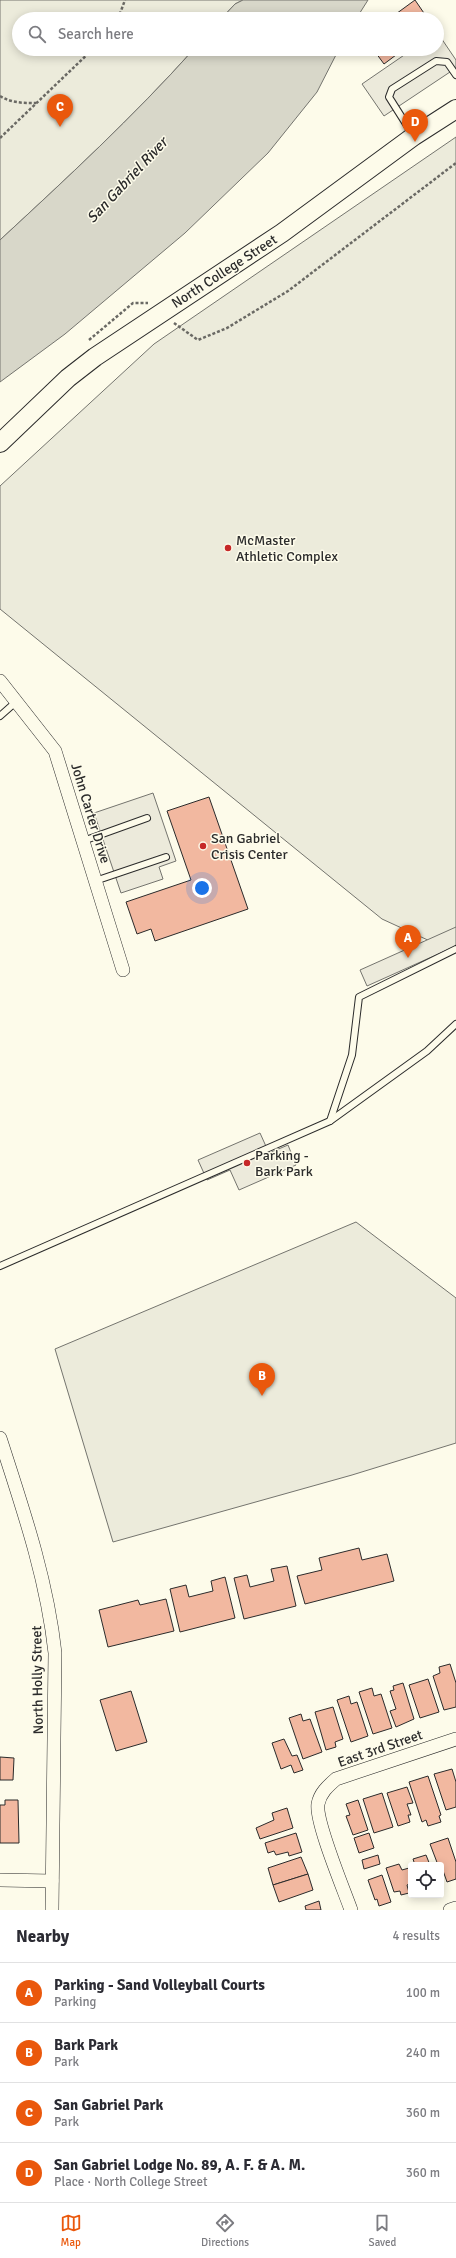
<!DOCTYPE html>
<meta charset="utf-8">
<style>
:root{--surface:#fff;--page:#f7f7f7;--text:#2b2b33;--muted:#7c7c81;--line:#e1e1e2;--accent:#ea580c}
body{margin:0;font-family:Signika,sans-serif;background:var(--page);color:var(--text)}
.controls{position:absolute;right:12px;bottom:12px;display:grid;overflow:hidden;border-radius:4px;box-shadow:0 2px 10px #0003}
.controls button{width:36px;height:36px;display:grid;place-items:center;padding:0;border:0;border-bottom:1px solid var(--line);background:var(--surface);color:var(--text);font:20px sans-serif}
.you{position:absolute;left:202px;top:888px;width:14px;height:14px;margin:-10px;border:3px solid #fff;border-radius:50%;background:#1a73e8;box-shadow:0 0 0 6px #1a73e833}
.badge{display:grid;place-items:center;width:26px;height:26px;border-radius:50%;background:var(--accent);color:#fff;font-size:13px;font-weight:700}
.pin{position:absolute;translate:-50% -33px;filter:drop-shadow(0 1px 2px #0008)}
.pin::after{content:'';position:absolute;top:21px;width:14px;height:12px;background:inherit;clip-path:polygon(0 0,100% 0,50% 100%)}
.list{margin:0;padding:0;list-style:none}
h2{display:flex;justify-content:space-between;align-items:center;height:52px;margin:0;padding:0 16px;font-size:17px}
h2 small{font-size:13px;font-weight:400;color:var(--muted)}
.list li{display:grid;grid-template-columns:26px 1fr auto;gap:12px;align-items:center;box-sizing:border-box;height:60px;padding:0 16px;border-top:1px solid var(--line)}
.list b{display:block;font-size:15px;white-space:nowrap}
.list p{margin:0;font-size:13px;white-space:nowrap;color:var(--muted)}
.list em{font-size:13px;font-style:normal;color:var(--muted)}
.icon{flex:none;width:22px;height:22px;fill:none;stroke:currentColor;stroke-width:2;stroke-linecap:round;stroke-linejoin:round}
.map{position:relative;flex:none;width:456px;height:1910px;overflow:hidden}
.search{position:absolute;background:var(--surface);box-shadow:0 2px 10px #0003;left:12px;right:12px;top:12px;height:44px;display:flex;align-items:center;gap:10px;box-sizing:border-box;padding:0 14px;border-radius:22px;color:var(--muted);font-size:15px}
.sheet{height:292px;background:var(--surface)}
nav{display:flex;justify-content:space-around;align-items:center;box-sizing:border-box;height:56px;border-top:1px solid var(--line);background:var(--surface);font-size:11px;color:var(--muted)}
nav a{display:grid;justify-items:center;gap:2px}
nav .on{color:var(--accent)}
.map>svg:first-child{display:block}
.green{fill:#ecebdb;stroke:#74746e}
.parking{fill:#eceadb;stroke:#74746e}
.water{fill:#d8d7c9;stroke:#74746e}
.building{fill:#f2b8a0;stroke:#2b2b2b}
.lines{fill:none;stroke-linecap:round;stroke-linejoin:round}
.lane-casing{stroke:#2b2b2b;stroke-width:8}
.street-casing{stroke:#2b2b2b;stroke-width:14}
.secondary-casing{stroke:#2b2b2b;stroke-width:20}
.path{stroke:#6a6964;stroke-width:2.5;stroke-dasharray:3 2;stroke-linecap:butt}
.lane{stroke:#fdfbea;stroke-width:6}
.street{stroke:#fdfbea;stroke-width:13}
.secondary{stroke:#fdfbea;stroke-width:18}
.poi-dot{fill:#c62828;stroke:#fdfbea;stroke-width:1.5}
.labels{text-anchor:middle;stroke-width:3;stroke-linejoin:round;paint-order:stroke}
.street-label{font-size:14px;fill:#2b2b2b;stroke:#fdfbea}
.poi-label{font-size:14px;fill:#2b2b2b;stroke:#fdfbea;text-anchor:start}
.water-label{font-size:15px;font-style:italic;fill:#2b2b2b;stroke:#fdfbea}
</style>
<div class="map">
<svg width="456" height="1910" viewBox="0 0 456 1910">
<rect width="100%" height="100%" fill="#fdfbea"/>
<!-- green -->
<g class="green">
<path d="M0,0H243L235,4L221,19H19V49H194C133,117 67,178 0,240Z"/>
<polygon points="456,137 456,953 382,919 0,609 0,486 154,344"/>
<polygon points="356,1222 456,1298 456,1443 352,1475 113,1542 55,1349"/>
</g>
<!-- parking -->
<g class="parking">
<polygon points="437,32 456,60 456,68 384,116 362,84 413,49 437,49"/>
<polygon points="153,793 176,861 159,867 163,879 121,893 94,813"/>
<polygon points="456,927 456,946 367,986 360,970"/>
<polygon points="260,1133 269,1153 288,1145 296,1165 239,1190 230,1170 207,1180 198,1160"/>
</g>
<!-- water -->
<g class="water">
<polygon points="243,0 368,0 356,19 221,19 235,4"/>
<path d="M194,49H339L317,92L268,153L185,233L65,334L0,382V240C67,178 133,117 194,49Z"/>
</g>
<!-- building -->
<g class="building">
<polygon points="415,0 428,19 389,19"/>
<polygon points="373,49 404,49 384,64"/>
<polygon points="209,797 248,909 155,941 151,929 137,934 126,902 191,880 167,811"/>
<polygon points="359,1548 362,1560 387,1554 394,1581 305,1604 297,1576 322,1570 319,1558"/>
<polygon points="287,1566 296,1606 244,1619 234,1578 247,1575 250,1587 274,1581 271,1569"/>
<polygon points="225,1577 235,1618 180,1632 170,1589 186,1585 189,1597 213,1591 211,1581"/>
<polygon points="166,1599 174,1631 108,1647 99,1610 138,1600 140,1605"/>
<polygon points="450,1664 456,1683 456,1707 444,1710 433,1676 440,1673 439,1667"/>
<polygon points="428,1679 439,1712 420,1718 409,1685"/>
<polygon points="403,1683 414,1719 396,1727 390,1711 396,1709 390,1691 394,1690 393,1686"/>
<polygon points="372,1688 374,1696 381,1694 392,1728 373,1734 359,1692"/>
<polygon points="131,1691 147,1742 116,1751 100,1700"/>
<polygon points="349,1696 351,1704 357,1702 368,1736 351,1742 337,1700"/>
<polygon points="333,1707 343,1739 335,1742 336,1747 326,1750 315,1712"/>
<polygon points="301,1714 303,1721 310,1719 322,1752 303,1759 289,1718"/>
<polygon points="284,1739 292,1756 297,1755 303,1770 294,1773 291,1765 281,1769 272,1743"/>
<polygon points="0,1757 14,1758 13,1780 0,1780"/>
<polygon points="452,1769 456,1782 456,1807 446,1810 434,1774"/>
<polygon points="428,1776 441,1815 439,1816 441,1822 428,1826 426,1820 422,1822 409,1782"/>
<polygon points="407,1787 413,1803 407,1804 411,1815 408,1815 410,1822 398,1826 387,1793"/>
<polygon points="382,1793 393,1827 374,1833 363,1799"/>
<polygon points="5,1800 18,1800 19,1843 0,1843 0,1805 5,1805"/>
<polygon points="358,1800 368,1830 353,1835 346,1816 350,1815 346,1804"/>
<polygon points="287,1808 293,1828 260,1839 256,1828 274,1820 272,1813"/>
<polygon points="296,1833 302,1852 289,1856 288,1852 276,1855 274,1851 268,1853 265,1843"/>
<polygon points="369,1833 374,1848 359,1853 354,1838"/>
<polygon points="448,1838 456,1862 456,1879 447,1882 441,1865 438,1865 430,1844"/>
<polygon points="378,1855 380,1864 364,1869 362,1860"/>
<polygon points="426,1855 430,1865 415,1865 413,1859"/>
<polygon points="301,1857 308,1874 273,1885 268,1868"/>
<polygon points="399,1864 402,1870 409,1868 411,1874 411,1883 407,1885 409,1893 401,1895 400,1891 394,1892 386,1868"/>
<polygon points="308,1874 313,1890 279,1902 273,1885"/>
<polygon points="382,1875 391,1902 379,1906 377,1899 375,1900 368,1880"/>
<polygon points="319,1901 321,1910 306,1910 305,1906"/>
</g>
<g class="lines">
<!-- lane casing -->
<g class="lane-casing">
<g id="lane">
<polyline points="413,135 389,97 392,89 436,61 447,62 456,75"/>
<polyline points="0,716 17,701"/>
<polyline points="83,841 147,818"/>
<polyline points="95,881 166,857"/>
<polyline points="330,1121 352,1055 359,997 456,949"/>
<polyline points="0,1266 330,1121 427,1051 456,1024"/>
</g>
</g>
<!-- street casing -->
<g class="street-casing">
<g id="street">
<polyline points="0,681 55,751 123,970"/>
<path d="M0,1438C23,1509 47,1579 55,1653L52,1910"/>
<polyline points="0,1880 52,1881"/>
<path d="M351,1910C344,1890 315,1821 318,1804C320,1793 328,1786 336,1779L456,1739"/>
<polyline points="450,1910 456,1908"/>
</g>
</g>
<!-- secondary casing -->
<g class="secondary-casing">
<polyline id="secondary" points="0,443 68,378 95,357 282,233 414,136 456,109"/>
</g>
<!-- path -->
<g class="path">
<polyline points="118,19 125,0"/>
<path d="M0,96C11,103 23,103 36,103"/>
<polyline points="0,138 93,49"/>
<polyline points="174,323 198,340 227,328 288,291 456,163"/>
<polyline points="89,340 133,303 148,303"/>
</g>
<!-- lane -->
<use href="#lane" class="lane"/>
<!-- street -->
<use href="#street" class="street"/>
<!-- secondary -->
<use href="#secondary" class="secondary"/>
</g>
<!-- markers -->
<g class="poi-dot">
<circle cx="228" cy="548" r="4"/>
<circle cx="203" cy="846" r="4"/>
<circle cx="247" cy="1163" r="4"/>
</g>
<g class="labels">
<!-- street labels -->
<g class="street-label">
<text transform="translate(224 271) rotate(-33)" y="5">North College Street</text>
<text transform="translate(91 813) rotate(73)" y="5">John Carter Drive</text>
<text transform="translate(37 1680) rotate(-91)" y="5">North Holly Street</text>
<text transform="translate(380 1748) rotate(-19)" y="5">East 3rd Street</text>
</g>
<!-- poi labels -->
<g class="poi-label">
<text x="236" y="545">McMaster<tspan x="236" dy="16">Athletic Complex</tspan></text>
<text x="211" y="843">San Gabriel<tspan x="211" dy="16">Crisis Center</tspan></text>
<text x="255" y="1160">Parking -<tspan x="255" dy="16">Bark Park</tspan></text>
</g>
<!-- water labels -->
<g class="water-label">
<text transform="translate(127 180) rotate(-47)" y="5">San Gabriel River</text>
</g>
</g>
</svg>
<div class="controls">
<button><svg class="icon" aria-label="locate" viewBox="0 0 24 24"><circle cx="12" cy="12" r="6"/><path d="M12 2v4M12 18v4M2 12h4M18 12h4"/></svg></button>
</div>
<div class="you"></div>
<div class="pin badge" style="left:408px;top:958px">A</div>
<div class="pin badge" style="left:262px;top:1396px">B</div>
<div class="pin badge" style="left:60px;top:127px">C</div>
<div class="pin badge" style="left:415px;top:142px">D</div>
<div class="search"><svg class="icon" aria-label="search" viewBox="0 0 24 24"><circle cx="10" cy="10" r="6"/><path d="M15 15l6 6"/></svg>Search here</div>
</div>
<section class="sheet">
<h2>Nearby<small>4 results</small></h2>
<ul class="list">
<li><span class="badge">A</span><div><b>Parking - Sand Volleyball Courts</b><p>Parking</p></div><em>100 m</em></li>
<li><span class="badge">B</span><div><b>Bark Park</b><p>Park</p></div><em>240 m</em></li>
<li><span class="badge">C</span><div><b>San Gabriel Park</b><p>Park</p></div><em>360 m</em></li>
<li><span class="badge">D</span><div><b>San Gabriel Lodge No. 89, A. F. &amp; A. M.</b><p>Place · North College Street</p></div><em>360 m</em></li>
</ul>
</section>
<nav>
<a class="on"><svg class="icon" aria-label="map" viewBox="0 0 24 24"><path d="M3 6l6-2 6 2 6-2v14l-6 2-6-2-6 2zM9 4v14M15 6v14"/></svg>Map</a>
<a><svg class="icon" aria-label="directions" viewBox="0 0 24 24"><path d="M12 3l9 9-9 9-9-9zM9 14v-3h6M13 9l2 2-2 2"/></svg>Directions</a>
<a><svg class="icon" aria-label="saved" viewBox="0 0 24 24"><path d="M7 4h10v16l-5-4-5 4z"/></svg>Saved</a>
</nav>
